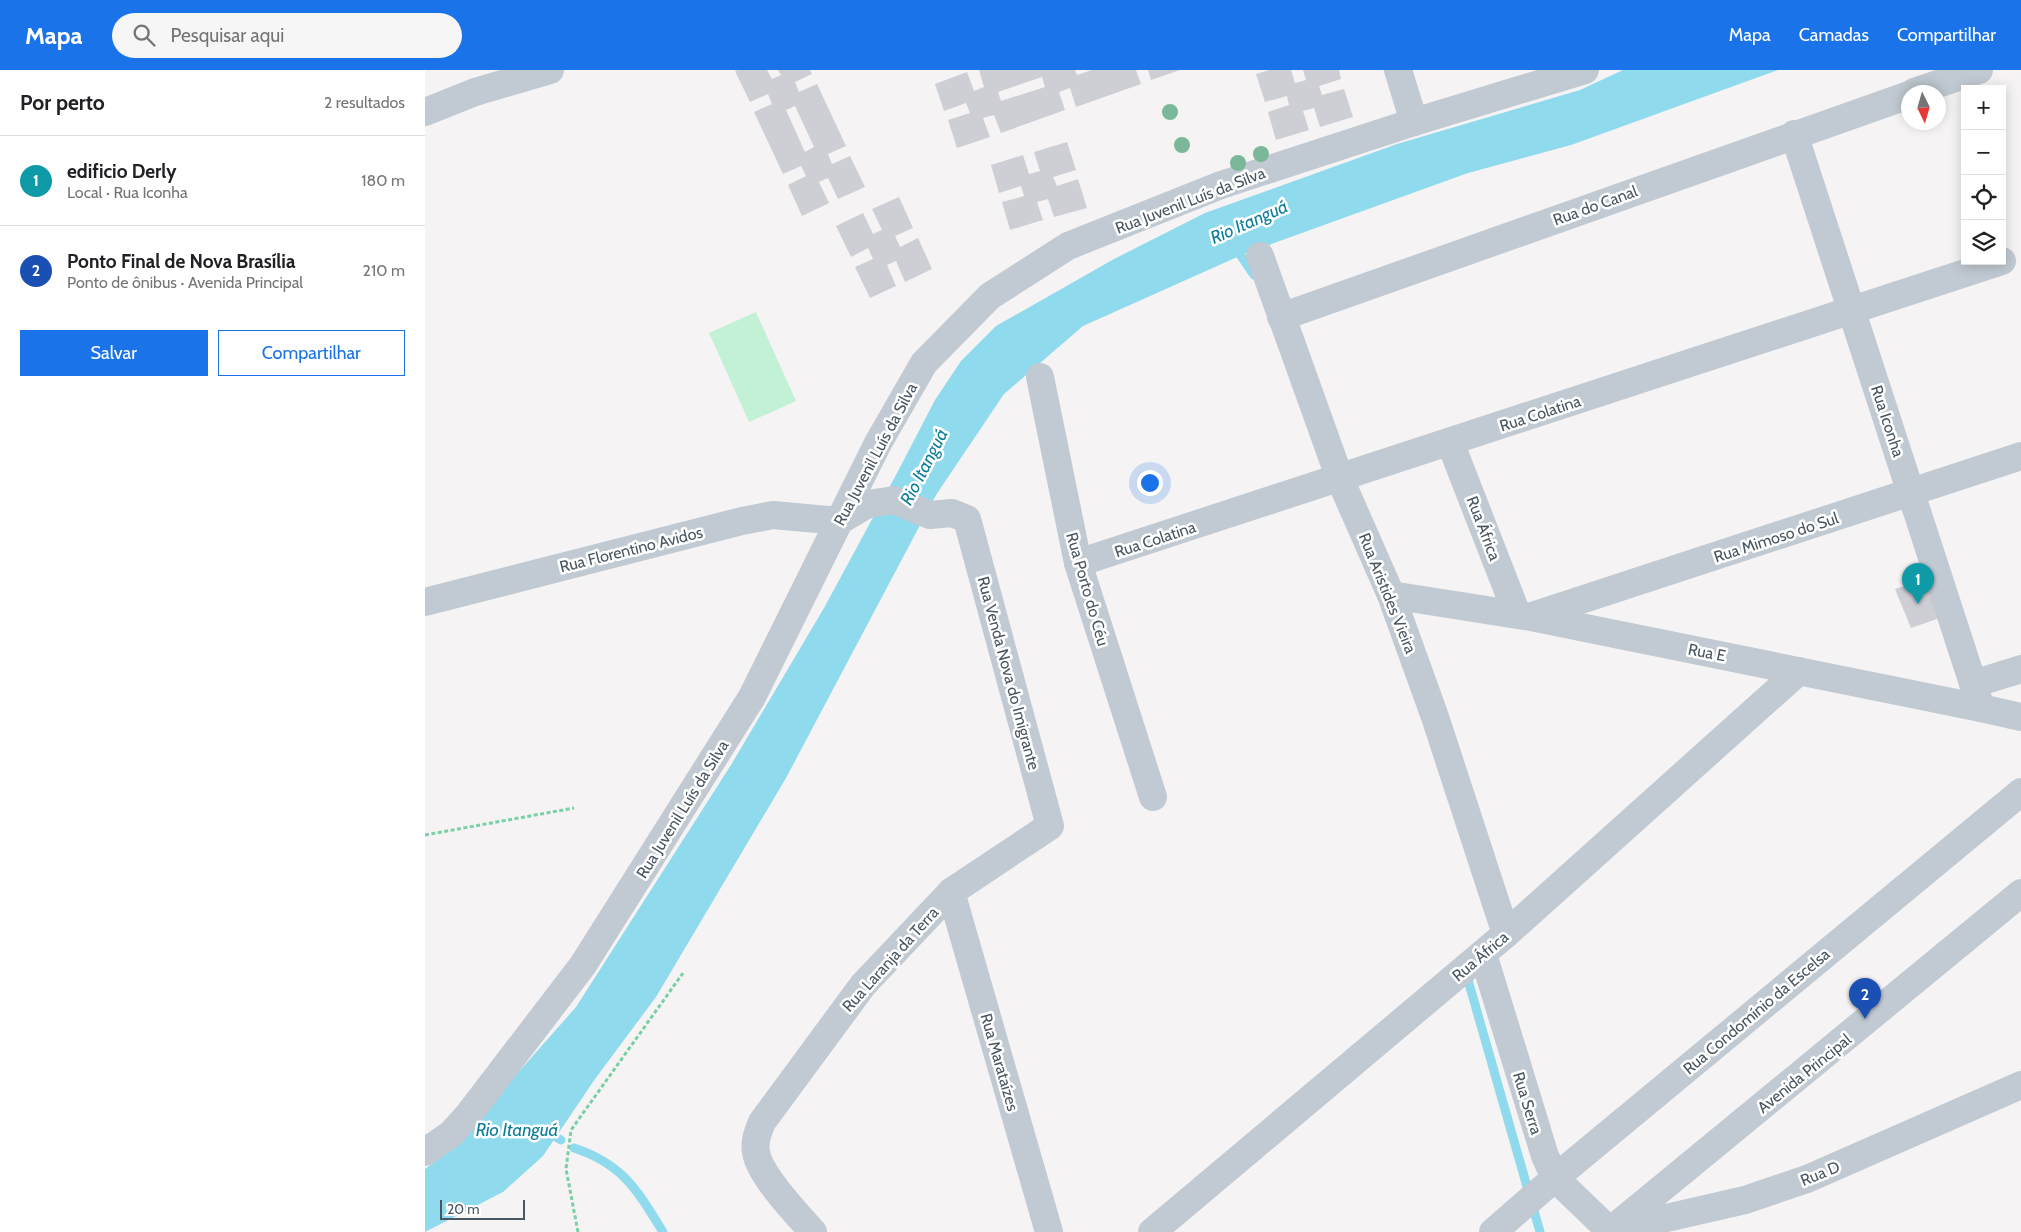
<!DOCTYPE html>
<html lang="pt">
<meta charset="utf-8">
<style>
:root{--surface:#fff;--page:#f6f6f6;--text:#202124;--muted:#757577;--line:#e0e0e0;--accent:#1a73e8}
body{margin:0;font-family:Cabin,sans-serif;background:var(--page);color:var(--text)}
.controls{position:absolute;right:15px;top:15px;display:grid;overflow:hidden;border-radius:0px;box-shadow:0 2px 12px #0003}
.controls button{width:45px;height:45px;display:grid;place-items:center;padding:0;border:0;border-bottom:1px solid var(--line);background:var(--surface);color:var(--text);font:25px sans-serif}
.compass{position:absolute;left:1476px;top:15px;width:45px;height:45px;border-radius:50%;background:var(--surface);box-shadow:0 2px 12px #0003;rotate:175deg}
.scale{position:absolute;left:15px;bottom:12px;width:85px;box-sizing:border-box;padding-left:5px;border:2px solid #4a5661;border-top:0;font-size:14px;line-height:18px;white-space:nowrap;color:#4a5661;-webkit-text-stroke:4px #fff;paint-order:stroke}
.you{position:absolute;left:724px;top:412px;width:18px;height:18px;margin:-12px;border:4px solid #fff;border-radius:50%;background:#1a73e8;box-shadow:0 0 0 8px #1a73e833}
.badge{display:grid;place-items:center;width:32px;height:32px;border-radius:50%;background:var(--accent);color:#fff;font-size:16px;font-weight:700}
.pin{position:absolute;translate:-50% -41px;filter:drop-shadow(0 1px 2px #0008)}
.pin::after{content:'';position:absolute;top:26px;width:18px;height:15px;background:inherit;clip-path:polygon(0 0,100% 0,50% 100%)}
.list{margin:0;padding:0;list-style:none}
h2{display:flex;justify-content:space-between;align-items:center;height:65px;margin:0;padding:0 20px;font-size:21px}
h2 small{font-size:16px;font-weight:400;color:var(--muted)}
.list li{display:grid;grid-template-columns:32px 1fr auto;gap:15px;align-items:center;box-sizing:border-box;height:90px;padding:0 20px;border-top:1px solid var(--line)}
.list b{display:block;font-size:19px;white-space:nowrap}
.list p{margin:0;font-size:16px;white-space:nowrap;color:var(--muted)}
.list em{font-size:16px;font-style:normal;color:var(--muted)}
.actions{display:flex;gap:10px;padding:15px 20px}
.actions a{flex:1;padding:11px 0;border:1px solid var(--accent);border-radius:0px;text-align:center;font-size:18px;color:var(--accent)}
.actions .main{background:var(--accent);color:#fff}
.icon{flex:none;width:28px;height:28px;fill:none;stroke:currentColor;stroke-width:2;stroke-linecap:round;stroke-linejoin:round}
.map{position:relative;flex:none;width:1596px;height:1162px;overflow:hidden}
header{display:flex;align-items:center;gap:30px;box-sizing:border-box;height:70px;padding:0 25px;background:var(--accent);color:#fff}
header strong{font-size:24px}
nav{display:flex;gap:28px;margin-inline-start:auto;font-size:18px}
.search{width:350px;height:45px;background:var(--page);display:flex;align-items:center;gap:12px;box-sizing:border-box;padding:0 18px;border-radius:28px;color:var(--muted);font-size:19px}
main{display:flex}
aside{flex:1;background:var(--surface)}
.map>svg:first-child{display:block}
.green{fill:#c3f1d5}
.water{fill:#90daee}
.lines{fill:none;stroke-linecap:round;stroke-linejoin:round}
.stream{stroke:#90daee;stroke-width:9}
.building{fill:#cdcfd5;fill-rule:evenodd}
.path{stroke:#7ad0a6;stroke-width:3;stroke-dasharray:4 2.5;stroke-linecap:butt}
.minor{stroke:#c1cad2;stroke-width:28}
.tree{fill:#7bb799}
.labels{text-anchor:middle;stroke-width:5;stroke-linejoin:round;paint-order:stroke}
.street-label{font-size:16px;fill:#4a5661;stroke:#fff}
.water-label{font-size:18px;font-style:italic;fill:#0c7c9b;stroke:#fff}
</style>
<header>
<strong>Mapa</strong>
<div class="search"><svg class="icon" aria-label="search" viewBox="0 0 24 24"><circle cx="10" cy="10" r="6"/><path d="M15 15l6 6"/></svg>Pesquisar aqui</div>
<nav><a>Mapa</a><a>Camadas</a><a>Compartilhar</a></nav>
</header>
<main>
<aside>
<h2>Por perto<small>2 resultados</small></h2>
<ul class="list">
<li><span class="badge" style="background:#0f9aa8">1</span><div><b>edificio Derly</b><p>Local · Rua Iconha</p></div><em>180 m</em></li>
<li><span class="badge" style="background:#1a4fb4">2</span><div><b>Ponto Final de Nova Brasília</b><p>Ponto de ônibus · Avenida Principal</p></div><em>210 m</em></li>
</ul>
<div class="actions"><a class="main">Salvar</a><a>Compartilhar</a></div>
</aside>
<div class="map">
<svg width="1596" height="1162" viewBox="0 0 1596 1162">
<rect width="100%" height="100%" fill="#f5f3f3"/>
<!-- green -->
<polygon class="green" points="331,242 371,331 324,352 284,263"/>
<!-- water -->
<polygon class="water" points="1198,0 1353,0 1146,75 1043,103 819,184 658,256 579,324 511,425 361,708 231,927 170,1009 118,1086 78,1122 0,1162 0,1099 22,1083 151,937 306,695 399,538 471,405 510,330 536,291 571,256 689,189 780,143 972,74 1155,20"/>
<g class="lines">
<!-- stream -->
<g class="stream">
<polyline points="810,177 829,205"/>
<polyline points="1041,903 1115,1162"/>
<polyline points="121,1061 136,1070"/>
<path d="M149,1078C198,1094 212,1120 238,1162"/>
</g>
</g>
<!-- building -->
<g class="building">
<path d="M313,0H342L347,9L356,5L353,0H385L387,4L370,12L374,22L392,14L421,76L403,84L407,94L425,86L440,117L413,129L403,108L394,112L404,133L377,146L363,115L381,106L376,96L358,104L329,42L347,34L343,24L325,32L310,1ZM370,36L389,77L380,82L361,40Z"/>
<path d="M554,0H650L652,5L667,0H711L716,14L651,37L645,18L634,22L640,40L576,63L569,45L558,48L565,67L532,78L523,50L545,43L541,33L519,41L510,14L542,2L549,21L559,17ZM617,7L620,17L576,31L573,22Z"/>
<polygon points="723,0 755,0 726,10"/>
<polygon points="845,0 866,0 870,13 881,10 878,0 914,0 916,9 894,16 897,25 919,19 928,47 895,57 889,38 878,41 884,60 851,70 843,42 864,35 862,26 840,32 831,4"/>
<polygon points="642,72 651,100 628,107 632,116 653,109 662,138 629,147 623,129 612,132 618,150 585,160 577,132 599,126 596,116 574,123 566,95 598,85 604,104 615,101 609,82"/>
<polygon points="474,127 488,158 470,166 475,177 493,168 507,199 480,212 471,191 462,195 471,216 445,228 430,197 448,189 443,178 426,187 411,156 438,143 448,164 457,160 447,139"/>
<polygon points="1502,509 1515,548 1486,558 1470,519"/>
</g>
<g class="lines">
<!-- path -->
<g class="path">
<polyline points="0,765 149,738"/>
<polyline points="153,1162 141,1099 146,1060 258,903"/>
</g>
<!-- minor -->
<g class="minor">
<polyline points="973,0 989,52"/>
<polyline points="1489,22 1554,0"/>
<polyline points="0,42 50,22 125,0"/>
<polyline points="1369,64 1556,638"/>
<polyline points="835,186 915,409 966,525 1010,647 1081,864"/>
<polyline points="856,247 1484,25"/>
<polyline points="615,307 653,493 728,727"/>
<polyline points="1025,372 1092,544"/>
<polyline points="653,493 1577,191"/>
<polyline points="966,525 1106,547 1556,638 1596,647"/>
<path d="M0,532L317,451L348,445L414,451L443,434L469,430L505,445L527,443L542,449L625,756L526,822L438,915L337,1052C333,1062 329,1071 331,1082C334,1105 372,1144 388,1162"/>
<polyline points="1107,546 1596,386"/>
<polyline points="1548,614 1596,599"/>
<polyline points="526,822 624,1162"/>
<polyline points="1058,884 1120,1086 1130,1108 1185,1161 1320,1130 1382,1109 1596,1015"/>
<polyline points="0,1082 26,1064 44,1044 158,895 327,627 453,373 499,293 565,226 643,176 796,115 989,52 1160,0"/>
<polyline points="1191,1156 1596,823"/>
<polyline points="727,1162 1081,864 1374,601"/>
<polyline points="1068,1162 1130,1108 1596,722"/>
</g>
</g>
<!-- trees -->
<g class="tree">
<circle cx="745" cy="42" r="8"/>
<circle cx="757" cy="75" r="8"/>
<circle cx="836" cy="84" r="8"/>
<circle cx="813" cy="93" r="8"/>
</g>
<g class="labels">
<!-- street labels -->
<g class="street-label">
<text transform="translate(765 130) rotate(-21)" y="6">Rua Juvenil Luís da Silva</text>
<text transform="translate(1170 135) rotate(-20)" y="6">Rua do Canal</text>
<text transform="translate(1115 343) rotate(-18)" y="6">Rua Colatina</text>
<text transform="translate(1463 351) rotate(72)" y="6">Rua Iconha</text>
<text transform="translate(450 384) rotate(-62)" y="6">Rua Juvenil Luís da Silva</text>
<text transform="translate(1059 458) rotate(69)" y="6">Rua África</text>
<text transform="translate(1351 467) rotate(-18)" y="6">Rua Mimoso do Sul</text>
<text transform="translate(730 469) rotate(-18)" y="6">Rua Colatina</text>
<text transform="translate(206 479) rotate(-14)" y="6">Rua Florentino Avidos</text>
<text transform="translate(663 519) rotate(74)" y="6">Rua Porto do Céu</text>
<text transform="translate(963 523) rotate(68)" y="6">Rua Aristides Vieira</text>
<text transform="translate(1282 582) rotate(11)" y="6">Rua E</text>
<text transform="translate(584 603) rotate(75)" y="6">Rua Venda Nova do Imigrante</text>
<text transform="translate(257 739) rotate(-58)" y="6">Rua Juvenil Luís da Silva</text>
<text transform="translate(1055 886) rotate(-40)" y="6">Rua África</text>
<text transform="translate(465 889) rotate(-48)" y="6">Rua Laranja da Terra</text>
<text transform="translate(1331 941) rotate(-40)" y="6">Rua Condomínio da Escelsa</text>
<text transform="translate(575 992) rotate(74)" y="6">Rua Marataízes</text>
<text transform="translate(1379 1003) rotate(-39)" y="6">Avenida Principal</text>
<text transform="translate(1103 1033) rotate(73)" y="6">Rua Serra</text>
<text transform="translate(1395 1103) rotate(-22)" y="6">Rua D</text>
</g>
<!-- water labels -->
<g class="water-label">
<text transform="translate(824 152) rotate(-24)" y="6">Rio Itanguá</text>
<text transform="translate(499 397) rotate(-63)" y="6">Rio Itanguá</text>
<text x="92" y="1066">Rio Itanguá</text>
</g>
</g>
</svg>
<div class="controls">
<button>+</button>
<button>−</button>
<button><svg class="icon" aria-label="locate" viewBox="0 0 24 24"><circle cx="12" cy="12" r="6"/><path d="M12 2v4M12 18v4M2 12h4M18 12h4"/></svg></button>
<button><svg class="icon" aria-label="layers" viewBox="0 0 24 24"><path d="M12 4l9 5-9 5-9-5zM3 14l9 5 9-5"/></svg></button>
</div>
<svg class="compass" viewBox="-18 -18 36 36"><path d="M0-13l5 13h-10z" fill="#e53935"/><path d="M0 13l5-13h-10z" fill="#757577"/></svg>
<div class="scale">20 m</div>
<div class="you"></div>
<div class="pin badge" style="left:1493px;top:534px;background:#0f9aa8">1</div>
<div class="pin badge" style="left:1440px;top:949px;background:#1a4fb4">2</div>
</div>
</main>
